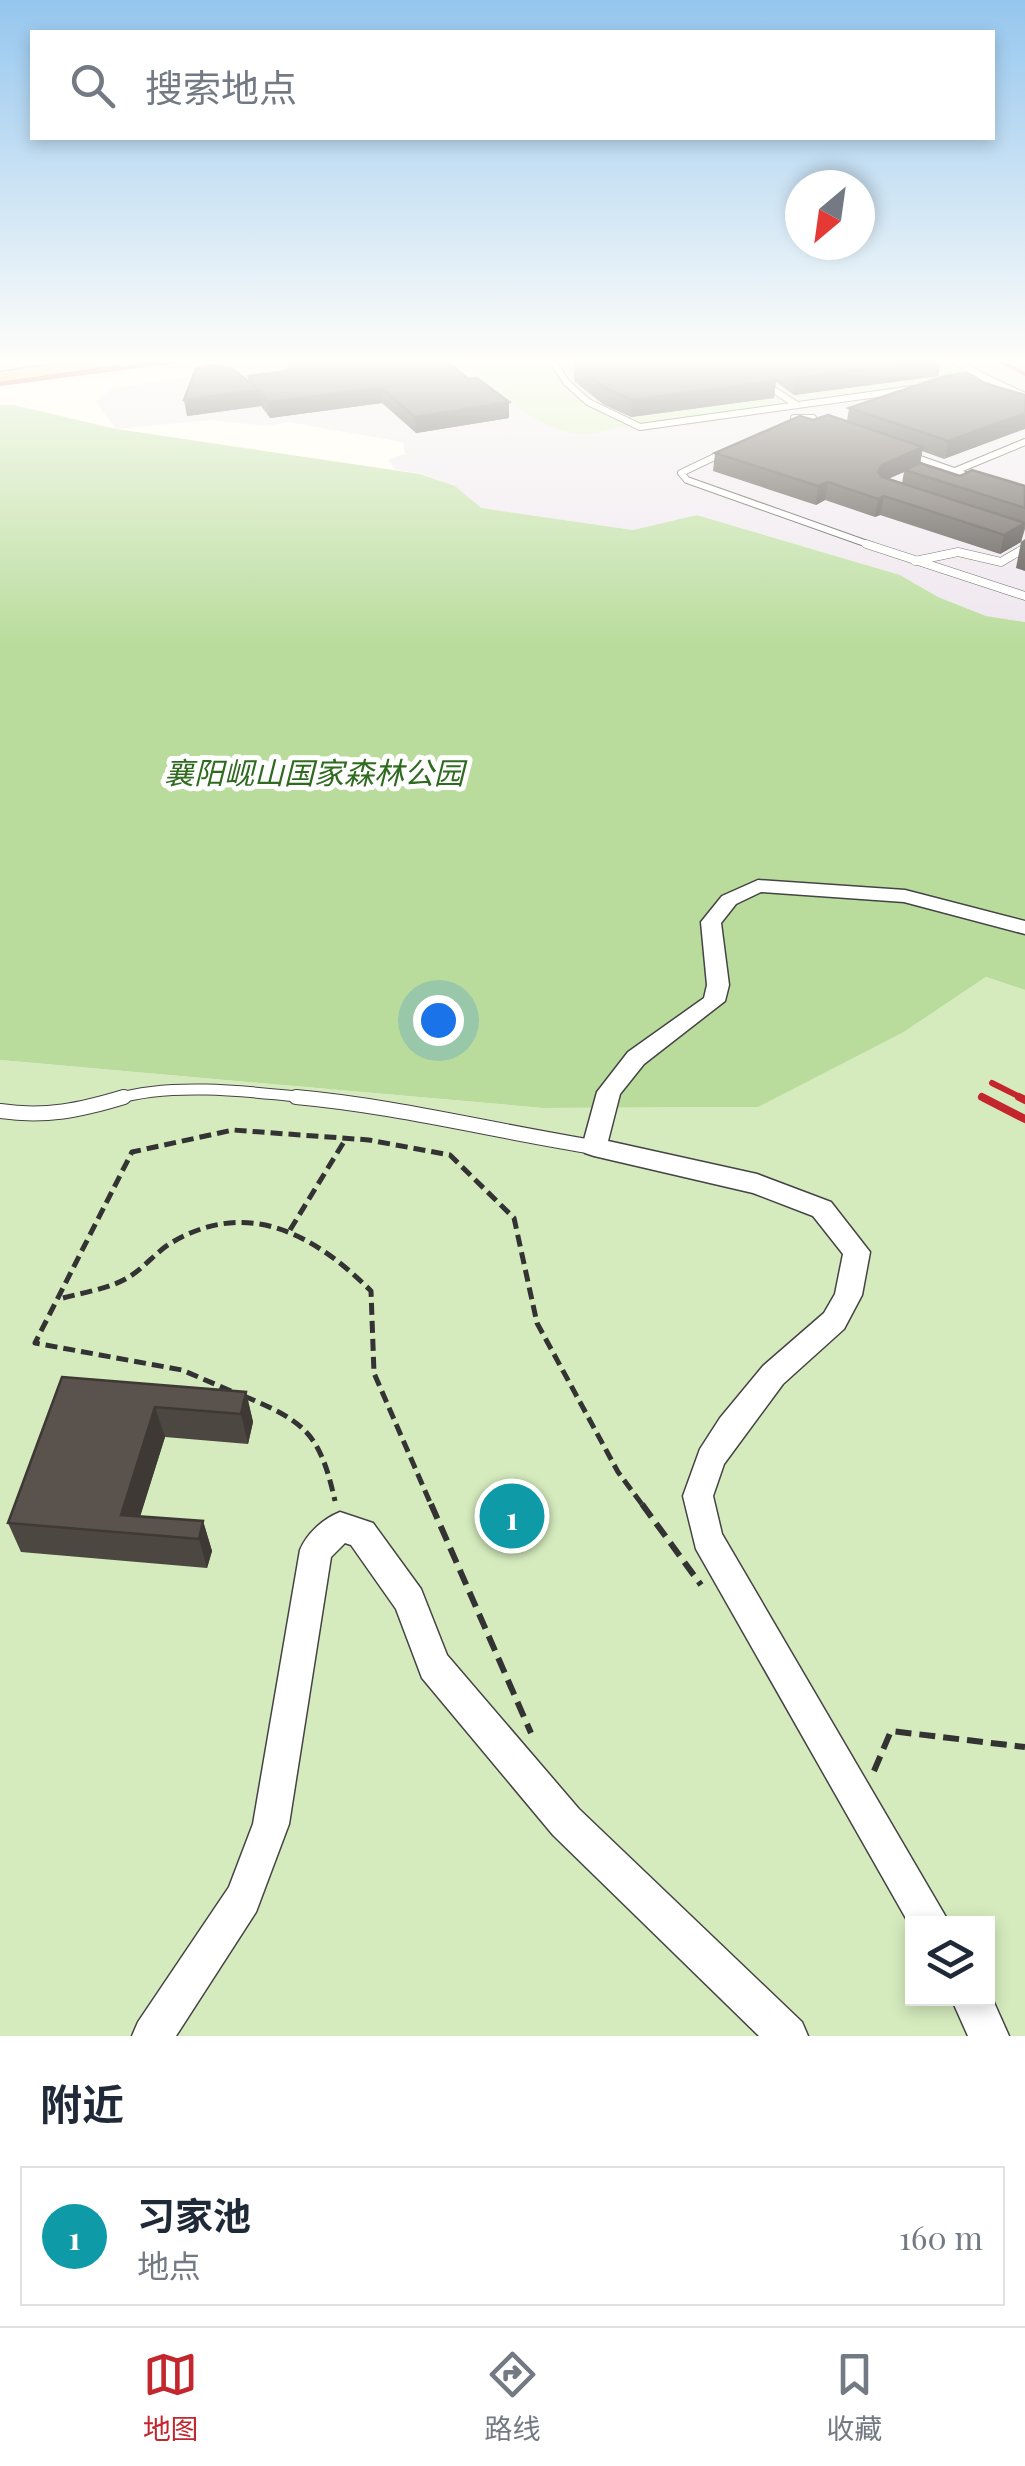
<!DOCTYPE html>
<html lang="zh">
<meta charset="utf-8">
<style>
:root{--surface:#fff;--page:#f6f6f7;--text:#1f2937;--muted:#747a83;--line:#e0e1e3;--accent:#c4262e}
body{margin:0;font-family:"Playfair Display","Noto Sans SC",serif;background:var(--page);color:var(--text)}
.controls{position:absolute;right:30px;bottom:30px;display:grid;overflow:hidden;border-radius:0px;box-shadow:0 5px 15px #0003}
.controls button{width:90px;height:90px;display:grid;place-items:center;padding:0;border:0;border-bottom:2px solid var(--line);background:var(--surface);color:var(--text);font:50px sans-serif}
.compass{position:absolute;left:785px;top:170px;width:90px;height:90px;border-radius:50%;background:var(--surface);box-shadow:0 5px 15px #0003;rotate:209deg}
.you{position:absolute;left:438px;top:1020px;width:35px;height:35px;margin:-25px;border:8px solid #fff;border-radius:50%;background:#1a73e8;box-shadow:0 0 0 15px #1a73e833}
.badge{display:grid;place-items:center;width:65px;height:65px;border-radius:50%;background:var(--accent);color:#fff;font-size:32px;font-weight:700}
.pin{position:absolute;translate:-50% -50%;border:5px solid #fff;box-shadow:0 2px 10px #0006}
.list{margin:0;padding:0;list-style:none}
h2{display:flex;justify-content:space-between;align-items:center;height:130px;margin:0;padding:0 40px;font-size:42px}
h2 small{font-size:32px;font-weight:400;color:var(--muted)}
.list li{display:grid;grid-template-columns:65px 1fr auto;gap:30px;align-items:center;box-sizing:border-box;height:140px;margin:0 20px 20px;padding:0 20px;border:2px solid var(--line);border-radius:0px}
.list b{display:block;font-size:38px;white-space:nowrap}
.list p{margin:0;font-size:32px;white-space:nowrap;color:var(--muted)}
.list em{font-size:32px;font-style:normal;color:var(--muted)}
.icon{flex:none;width:55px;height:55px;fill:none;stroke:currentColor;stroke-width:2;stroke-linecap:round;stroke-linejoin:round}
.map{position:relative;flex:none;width:1025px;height:2036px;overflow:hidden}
.search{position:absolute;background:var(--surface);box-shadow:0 5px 15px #0003;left:30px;right:30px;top:30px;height:110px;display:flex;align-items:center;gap:25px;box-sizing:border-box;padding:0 35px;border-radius:0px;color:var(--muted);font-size:38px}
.sheet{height:290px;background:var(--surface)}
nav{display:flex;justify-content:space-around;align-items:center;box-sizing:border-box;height:140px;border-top:2px solid var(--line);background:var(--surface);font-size:28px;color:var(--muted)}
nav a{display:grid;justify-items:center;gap:5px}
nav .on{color:var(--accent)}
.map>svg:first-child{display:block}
.industrial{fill:#eee6ef}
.green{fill:#d5ebbd;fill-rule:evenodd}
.forest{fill:#b9dc9c}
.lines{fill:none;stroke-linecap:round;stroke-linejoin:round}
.service-far3-casing{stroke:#444;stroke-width:8}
.service-far2-casing{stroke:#444;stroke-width:9}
.service-far1-casing{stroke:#444;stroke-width:12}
.service-casing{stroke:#444;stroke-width:16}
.minor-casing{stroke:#444;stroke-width:3}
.trunk-casing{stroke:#222;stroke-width:3}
.path-far1{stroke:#333;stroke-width:5;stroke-dasharray:12 6;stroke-linecap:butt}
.path{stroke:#333;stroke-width:6;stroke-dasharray:16 8;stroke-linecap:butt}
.service-far3{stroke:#fff;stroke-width:6}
.service-far2{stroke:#fff;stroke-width:8}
.service-far1{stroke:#fff;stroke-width:10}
.service{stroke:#fff;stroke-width:14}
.minor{fill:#fff;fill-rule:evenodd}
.trunk{fill:#f7bc64;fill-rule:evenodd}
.rail-far2{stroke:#c4262e;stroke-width:4}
.rail-far1{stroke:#c4262e;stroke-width:6}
.rail{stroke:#c4262e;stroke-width:8}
.wall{fill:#4d4742;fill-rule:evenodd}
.shaded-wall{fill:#3f3936}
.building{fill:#5a524d;stroke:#3f3936;stroke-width:2.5}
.labels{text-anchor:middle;stroke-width:10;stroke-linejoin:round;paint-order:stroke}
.park-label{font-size:30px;font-style:italic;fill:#2f6b1f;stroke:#fff}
</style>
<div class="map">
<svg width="1025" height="2036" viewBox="0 0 1025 2036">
<rect width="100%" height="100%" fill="#fffdf5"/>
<!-- industrial -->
<polygon class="industrial" points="308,360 1025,360 1025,622 986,616 938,597 900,575 698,515 633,530 470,507 455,486 419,473 396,470 388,460 405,454 403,442 288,422 267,426 211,420 116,429 96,402 112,388"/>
<!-- green -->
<g class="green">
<path d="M461,360H968L976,373L988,379L640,427C618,423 599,436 579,434C532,428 495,389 461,360Z"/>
<path d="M986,977L1025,990V2036H0V1060L543,1108L757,1107L904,1032ZM912,1924H988V1998H912Z"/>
</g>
<!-- forest -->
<polygon class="forest" points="0,405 14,405 116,429 420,474 455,486 481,508 633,530 697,515 900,575 938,597 986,616 1025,622 1025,990 986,977 904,1032 758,1107 543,1108 0,1060"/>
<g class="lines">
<!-- service-far3 casing -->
<g class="service-far3-casing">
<g id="service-far3">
<polyline points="552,360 566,382 588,402 640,427 913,389"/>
<polyline points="953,360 988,379 966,382"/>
<polyline points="988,379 1025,396"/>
<polyline points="763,383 797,405"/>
<polyline points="794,418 813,418"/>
<polyline points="725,452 681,473 687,480 873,546"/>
<polyline points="906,454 974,478"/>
<polyline points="955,471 1025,442"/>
</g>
</g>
<!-- service-far2 casing -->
<g class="service-far2-casing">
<g id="service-far2">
<polyline points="866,544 1025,596"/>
<polyline points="915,561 958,552 1001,562 1025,548"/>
</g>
</g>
<!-- service-far1 casing -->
<g class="service-far1-casing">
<path id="service-far1" d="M116,1099C176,1081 260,1093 322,1099"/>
</g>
<!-- service casing -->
<g class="service-casing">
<g id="service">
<path d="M296,1097C396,1106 494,1131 594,1147"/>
<path d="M0,1111C45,1118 81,1110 124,1097"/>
</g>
</g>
<!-- minor casing -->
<g class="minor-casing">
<g id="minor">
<polygon points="758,880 905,890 1025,921 1025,934 904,902 761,892 736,904 721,923 729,985 725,1001 644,1064 620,1094 608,1141 757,1174 831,1202 870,1252 862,1295 844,1329 783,1384 724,1464 713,1496 722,1534 950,1924 912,1924 912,1929 696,1549 683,1496 700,1449 720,1418 763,1366 824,1313 835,1294 843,1254 813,1216 753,1193 594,1156 585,1153 582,1147 597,1092 628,1052 704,998 707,985 701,922 722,896"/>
<path d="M340,1512L373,1523L421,1589L447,1655L579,1809L802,2022L808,2036H759L553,1835L422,1678L396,1609L351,1545L345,1543L331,1557L289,1824L256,1912L176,2036H132L138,2022L229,1887L253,1824L300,1550C307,1533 323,1519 340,1512Z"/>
<polygon points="988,1989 1009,2036 968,2036 951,1998 988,1998"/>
</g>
</g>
<!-- trunk casing -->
<g class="trunk-casing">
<polygon id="trunk" points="80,360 126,360 118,365 0,382 0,372"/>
</g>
<!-- path-far1 -->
<g class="path-far1">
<polyline points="290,1230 345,1140"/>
<path d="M63,1298C85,1292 109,1289 129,1277C145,1267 156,1252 171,1243C248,1197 315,1235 371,1291L374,1373L432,1507"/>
<polyline points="231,1391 182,1370 35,1343 132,1152 233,1130 369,1140 450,1155 514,1218 537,1323 618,1472 644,1507"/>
<path d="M244,1396C306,1422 320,1434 335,1501"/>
</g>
<!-- path -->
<g class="path">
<polyline points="431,1504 531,1733"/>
<polyline points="642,1504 701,1585"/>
<polyline points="874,1771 891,1731 1025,1747"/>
</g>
<!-- service-far3 -->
<use href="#service-far3" class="service-far3"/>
<!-- service-far2 -->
<use href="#service-far2" class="service-far2"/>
<!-- service-far1 -->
<use href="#service-far1" class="service-far1"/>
<!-- service -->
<use href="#service" class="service"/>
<!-- minor -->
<use href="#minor" class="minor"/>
<!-- trunk -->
<use href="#trunk" class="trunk"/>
<!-- rail-far2 -->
<g class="rail-far2">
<polyline points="998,360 1025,374"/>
<polyline points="0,384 185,360"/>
</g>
<!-- rail-far1 -->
<g class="rail-far1">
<polyline points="992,1083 1024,1099"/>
<polyline points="982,1097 987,1099"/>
</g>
<!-- rail -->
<g class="rail">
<polyline points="982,1097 1025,1119"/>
<polyline points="1019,1097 1025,1100"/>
</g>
</g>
<!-- wall -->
<g class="wall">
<polygon points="602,360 941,360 938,376 794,395 776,382 774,398 631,417 604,405 574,381 575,364"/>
<polygon points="334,362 509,418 416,433 382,403 270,418 261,406 187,416 248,381 248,376 288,371"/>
<path d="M966,373L944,459L922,451L920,463L960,476L1025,486V529L1021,542L1000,554L880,515L875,517L825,500L816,505L713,471L715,453L813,420L847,421L849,408ZM904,472L902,483L888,479Z"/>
<polygon points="1025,539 1025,571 1016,568 1021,542"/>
<polygon points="62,1377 246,1392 253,1422 248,1444 165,1437 140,1516 203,1521 212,1551 207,1568 21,1552 8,1523"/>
</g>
<!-- shaded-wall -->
<g class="shaded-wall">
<polygon points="934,360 941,360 938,376 794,395 796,378"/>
<polygon points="776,381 774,398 631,417 632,400"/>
<polygon points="381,388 382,403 270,418 268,402"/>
<polygon points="259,390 261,406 187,416 184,400"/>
<polygon points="509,402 509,418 416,433 415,417"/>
<polygon points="1025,413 1025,429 944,459 948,441"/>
<polygon points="923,447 920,465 905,470 904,472 878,483 878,472 882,465"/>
<polygon points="828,482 825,500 816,505 818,486"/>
<polygon points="884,496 880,515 875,517 878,499"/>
<polygon points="1025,523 1021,542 1000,554 1004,535"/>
<polygon points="246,1392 253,1422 248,1444 241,1414"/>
<polygon points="155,1407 165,1437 135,1533 121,1515"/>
<polygon points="203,1521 212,1551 207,1568 199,1539"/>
</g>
<!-- building -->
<g class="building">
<polygon points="290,360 331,360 334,362 348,360 445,360 468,379 477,378 509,402 415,417 381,388 268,402 259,390 184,400 196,369 209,365 230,367 256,387 248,376 288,371"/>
<polygon points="602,360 744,360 776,381 632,400 605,388 575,364"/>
<polygon points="769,360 934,360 796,378"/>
<polygon points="966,373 987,384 1025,395 1025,413 948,441 849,408 945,376"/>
<polygon points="828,415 923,447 882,465 878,472 882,477 1025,523 1004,535 884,496 878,499 828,482 818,486 715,453 800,416 813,420"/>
<polygon points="920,463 960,476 972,470 1025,486 1025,508 905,470"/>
<polygon points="62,1377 246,1392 241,1414 155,1407 121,1515 203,1521 199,1539 8,1523"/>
</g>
<!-- sky -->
<linearGradient id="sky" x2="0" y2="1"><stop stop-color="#95c6ee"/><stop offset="0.56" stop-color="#fffefa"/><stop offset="1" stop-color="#fffefa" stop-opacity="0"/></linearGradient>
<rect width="1025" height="645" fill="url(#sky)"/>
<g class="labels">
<!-- park labels -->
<g class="park-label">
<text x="314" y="784">襄阳岘山国家森林公园</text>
</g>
</g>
</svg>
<div class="controls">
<button><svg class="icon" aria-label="layers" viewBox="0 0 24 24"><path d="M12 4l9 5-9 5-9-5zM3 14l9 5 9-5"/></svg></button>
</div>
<svg class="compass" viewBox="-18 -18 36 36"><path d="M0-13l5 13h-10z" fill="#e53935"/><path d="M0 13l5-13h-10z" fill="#747a83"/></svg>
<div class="you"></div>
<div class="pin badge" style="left:512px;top:1516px;background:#0f9aa8">1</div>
<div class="search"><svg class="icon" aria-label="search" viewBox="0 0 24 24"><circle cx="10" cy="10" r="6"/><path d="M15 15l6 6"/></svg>搜索地点</div>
</div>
<section class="sheet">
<h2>附近<small></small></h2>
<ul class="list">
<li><span class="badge" style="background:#0f9aa8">1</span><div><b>习家池</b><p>地点</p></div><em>160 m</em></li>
</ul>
</section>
<nav>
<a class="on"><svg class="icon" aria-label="map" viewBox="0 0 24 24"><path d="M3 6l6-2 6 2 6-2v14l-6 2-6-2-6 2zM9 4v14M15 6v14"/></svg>地图</a>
<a><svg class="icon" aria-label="directions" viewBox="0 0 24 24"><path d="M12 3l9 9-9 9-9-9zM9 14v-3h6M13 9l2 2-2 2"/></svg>路线</a>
<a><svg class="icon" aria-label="saved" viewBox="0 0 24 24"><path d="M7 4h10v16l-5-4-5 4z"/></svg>收藏</a>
</nav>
